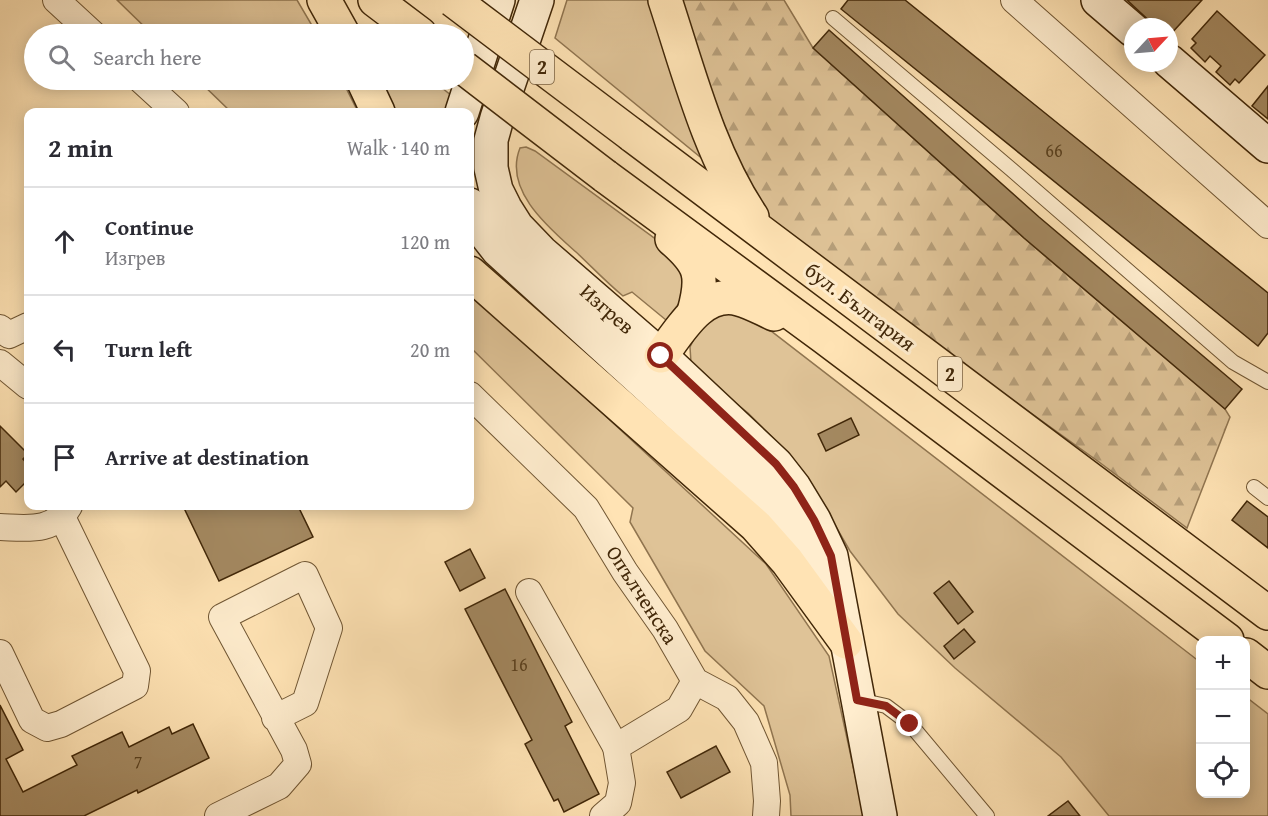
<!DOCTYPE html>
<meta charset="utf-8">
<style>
:root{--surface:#fff;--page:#f2f2f3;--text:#2b2b33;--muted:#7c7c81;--line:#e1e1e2}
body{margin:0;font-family:"Gentium Book Plus",serif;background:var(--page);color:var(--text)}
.controls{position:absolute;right:18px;bottom:18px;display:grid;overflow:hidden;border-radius:12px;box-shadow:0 3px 15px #0003}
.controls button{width:54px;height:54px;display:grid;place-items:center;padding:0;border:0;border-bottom:2px solid var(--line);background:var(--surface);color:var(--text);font:30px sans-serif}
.compass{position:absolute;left:1124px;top:18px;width:54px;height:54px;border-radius:50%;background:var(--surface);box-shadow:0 3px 15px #0003;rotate:64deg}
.stop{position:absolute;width:18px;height:18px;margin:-14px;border:4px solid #8f2418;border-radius:50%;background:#fff}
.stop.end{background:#8f2418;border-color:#fff;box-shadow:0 2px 6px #0008}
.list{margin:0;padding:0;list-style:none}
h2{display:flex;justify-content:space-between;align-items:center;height:78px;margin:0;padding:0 24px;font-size:26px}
h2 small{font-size:20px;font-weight:400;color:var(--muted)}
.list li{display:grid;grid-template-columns:39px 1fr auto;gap:18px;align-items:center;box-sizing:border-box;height:108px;padding:0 24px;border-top:2px solid var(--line)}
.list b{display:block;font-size:22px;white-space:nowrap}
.list p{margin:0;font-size:20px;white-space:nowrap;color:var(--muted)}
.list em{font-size:20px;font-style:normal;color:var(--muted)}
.icon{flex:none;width:33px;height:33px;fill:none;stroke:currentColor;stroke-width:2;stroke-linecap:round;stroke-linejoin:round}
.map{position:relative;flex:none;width:1268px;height:816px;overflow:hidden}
.search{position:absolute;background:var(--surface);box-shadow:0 3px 15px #0003;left:24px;top:24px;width:450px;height:66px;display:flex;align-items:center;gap:15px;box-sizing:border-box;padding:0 21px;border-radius:33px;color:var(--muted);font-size:22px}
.panel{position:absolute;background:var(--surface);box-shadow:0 3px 15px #0003;left:24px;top:108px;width:450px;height:402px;border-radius:12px}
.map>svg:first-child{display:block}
.grass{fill:#dfc397;stroke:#907550;stroke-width:1.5}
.forest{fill:url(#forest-firs);stroke:#907550;stroke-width:1.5}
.building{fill:#a48961;stroke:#412708;stroke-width:1.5}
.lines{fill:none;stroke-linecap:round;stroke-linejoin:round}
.lane-casing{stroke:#705633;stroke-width:16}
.street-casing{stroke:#705633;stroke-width:28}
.secondary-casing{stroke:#412708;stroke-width:36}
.highway-casing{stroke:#412708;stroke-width:36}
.lane{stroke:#ffedce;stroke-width:14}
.street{stroke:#ffedce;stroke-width:26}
.secondary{stroke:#ffedce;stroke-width:33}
.highway{stroke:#ffe3b4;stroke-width:33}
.highway-bridge-casing{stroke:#412708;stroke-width:36;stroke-linecap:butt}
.highway-bridge{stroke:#ffe3b4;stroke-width:33}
.route{stroke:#8f2418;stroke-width:8}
.labels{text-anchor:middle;stroke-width:6;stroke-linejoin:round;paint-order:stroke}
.number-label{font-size:18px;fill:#5a401e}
.shield{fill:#ffedce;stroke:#7a6243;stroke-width:1.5}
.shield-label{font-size:20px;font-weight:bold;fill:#412708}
.street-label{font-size:21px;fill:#412708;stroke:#ffedce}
</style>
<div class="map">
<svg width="1268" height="816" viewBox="0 0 1268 816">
<defs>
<pattern id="forest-firs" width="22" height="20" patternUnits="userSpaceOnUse" patternTransform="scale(1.5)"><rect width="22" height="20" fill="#dfc397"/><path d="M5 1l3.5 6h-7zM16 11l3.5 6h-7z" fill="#b69e79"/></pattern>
</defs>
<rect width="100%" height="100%" fill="#ffe3b4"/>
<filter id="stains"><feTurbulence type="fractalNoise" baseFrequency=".00333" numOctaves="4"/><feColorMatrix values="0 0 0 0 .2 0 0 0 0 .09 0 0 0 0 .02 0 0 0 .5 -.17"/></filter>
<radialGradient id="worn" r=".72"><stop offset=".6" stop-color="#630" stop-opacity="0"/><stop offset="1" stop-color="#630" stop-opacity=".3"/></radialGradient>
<!-- grass -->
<g class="grass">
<polygon points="117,0 297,0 317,34 152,34"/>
<polygon points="567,0 655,0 710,165 555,38"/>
<polygon points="198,80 342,80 358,112 231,112"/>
<polygon points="379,80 432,80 452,96 448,112 391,112"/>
<path d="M526,147L535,151L683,259L688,292L666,320L632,292L623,296C606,282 592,267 576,252C549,228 503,190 520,148Z"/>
<polygon points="470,291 766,564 829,656 864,816 791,816 790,795 764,706 705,651 630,522 633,508 470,347"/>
<polygon points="740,307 1200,662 1200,794 1246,794 1246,697 1268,714 1268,816 1109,816 1061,757 955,668 898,614 850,551 813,487 791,456 748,413 710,383 691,363 690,347 702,323"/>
</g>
<!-- forest -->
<polygon class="forest" points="681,0 784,0 813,48 1024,238 1225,409 1230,417 1187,528 1099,462 790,240 764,214 727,141"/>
<!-- building -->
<g class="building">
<polygon points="848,0 905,0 1268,293 1268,333 1258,346 841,9"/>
<polygon points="1127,0 1202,0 1169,36 1169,27 1156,27"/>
<polygon points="1217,11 1265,55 1239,83 1235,79 1230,85 1216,72 1221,66 1210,56 1205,62 1191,48 1196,43 1192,39"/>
<polygon points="829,30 1039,217 1242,389 1225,409 1024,238 813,48"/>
<polygon points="1268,86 1268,119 1252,106"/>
<polygon points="851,418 859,435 826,451 818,434"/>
<polygon points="0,426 28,454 23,459 28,465 28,480 16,492 6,481 0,487"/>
<polygon points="1247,501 1268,517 1268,548 1232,520"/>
<polygon points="183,506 298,506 313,537 219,581"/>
<polygon points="470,549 485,578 460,591 445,562"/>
<polygon points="949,581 973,612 958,624 934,593"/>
<polygon points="505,589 572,722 565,726 599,794 564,812 558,799 554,801 525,744 532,740 465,609"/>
<polygon points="964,629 975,642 954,659 944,646"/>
<polygon points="0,705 23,750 6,759 23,792 77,765 72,756 122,732 129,747 169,727 172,734 193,724 209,758 138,793 137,790 84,816 0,816"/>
<polygon points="716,746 730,772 681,798 667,772"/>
<polygon points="1068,801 1080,816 1048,816"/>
</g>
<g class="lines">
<!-- lane casing -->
<g class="lane-casing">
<g id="lane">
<polyline points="833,18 1012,170 1233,362 1268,382"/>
<polyline points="1254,487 1268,498"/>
<polyline points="859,700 886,706 910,724 987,816"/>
</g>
</g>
<!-- street casing -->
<g class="street-casing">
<g id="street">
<polyline points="56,0 93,34"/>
<polyline points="1014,0 1268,225"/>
<polyline points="141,80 176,112"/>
<polyline points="0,328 9,335 28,326"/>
<polyline points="0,363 28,386"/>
<polyline points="470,395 586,508 625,572 665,629 695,681 727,698 746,722 764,763 767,801 766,816"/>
<path d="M0,527C28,528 53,533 69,506"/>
<polyline points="529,592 616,747"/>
<polyline points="0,653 32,720 47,728 61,724 135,686 137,671 62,517"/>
<polyline points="218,816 279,786 298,764 294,750 222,617 305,575 329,628 305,703 275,718"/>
<polyline points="603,816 618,803 622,783 616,747 679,709 695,681"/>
</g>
</g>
<!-- secondary casing -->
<g class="secondary-casing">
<g id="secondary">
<polyline points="537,0 497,118 491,140 491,168 496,190 505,208 517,227 541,252 661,356 776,464 794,487 814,520 831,556 880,816"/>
<polyline points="1098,0 1133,30"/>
<polyline points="1169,61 1268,146"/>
<polyline points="462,112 498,0"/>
<polyline points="470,205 480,227 498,250 762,490 788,524 827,592"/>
</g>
</g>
<!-- highway casing -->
<g class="highway-casing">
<g id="highway">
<polyline points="324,0 343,34"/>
<polyline points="375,0 420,34"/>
<path d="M665,0C689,73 709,153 752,217"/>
<polyline points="363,80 378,112"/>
<polyline points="632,135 1268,613"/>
<polyline points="605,176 824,337 1227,640"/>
<path d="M672,239C701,264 704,275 694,312"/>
<polyline points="470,273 756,526 787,561 846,642"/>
<path d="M661,356C679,332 702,289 739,299C751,302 763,309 774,314"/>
<polyline points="1246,655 1268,672"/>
</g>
</g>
<!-- lane -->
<use href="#lane" class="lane"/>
<!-- street -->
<use href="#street" class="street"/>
<!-- secondary -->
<use href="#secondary" class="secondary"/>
<!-- highway -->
<use href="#highway" class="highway"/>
<!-- highway-bridge casing -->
<g class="highway-bridge-casing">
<g id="highway-bridge">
<polyline points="453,0 632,135"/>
<polyline points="464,68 605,176"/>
</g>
</g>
<!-- highway-bridge -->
<use href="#highway-bridge" class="highway-bridge"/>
</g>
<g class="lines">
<!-- route -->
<polyline class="route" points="661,356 776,464 794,487 814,520 831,556 857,700 886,706 910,724"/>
</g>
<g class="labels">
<!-- number labels -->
<g class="number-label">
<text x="1054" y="157">66</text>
<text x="519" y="671">16</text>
<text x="138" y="768">7</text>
</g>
<!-- shield labels -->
<g class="shield">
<rect x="530" y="50" width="24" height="34" rx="4.5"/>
<rect x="938" y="357" width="24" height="34" rx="4.5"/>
</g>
<g class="shield-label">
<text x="542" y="74">2</text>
<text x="950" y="381">2</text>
</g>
<!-- street labels -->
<g class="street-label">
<text transform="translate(860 307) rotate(37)" y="7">бул. България</text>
<text transform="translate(607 309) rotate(41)" y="7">Изгрев</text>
<text transform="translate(642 595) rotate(57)" y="7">Опълченска</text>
</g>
</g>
<rect width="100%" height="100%" filter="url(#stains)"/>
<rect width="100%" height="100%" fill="url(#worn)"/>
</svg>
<div class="controls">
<button>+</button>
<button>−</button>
<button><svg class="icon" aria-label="locate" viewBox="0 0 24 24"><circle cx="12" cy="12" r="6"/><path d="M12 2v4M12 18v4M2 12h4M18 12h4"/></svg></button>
</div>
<svg class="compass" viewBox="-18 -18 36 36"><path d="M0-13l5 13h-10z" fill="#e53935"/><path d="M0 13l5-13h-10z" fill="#7c7c81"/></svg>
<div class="stop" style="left:661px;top:356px"></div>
<div class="stop end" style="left:910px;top:724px"></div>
<div class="search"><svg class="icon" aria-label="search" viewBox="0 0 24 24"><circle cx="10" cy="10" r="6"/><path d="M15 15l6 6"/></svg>Search here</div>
<section class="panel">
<h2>2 min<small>Walk · 140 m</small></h2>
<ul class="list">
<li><svg class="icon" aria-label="ahead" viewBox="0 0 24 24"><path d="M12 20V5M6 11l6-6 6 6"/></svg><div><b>Continue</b><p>Изгрев</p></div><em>120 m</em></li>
<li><svg class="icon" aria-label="left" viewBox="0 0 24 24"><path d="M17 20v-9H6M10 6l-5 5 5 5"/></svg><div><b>Turn left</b></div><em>20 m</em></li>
<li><svg class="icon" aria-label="arrive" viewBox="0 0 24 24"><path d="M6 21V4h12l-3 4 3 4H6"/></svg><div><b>Arrive at destination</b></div></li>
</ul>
</section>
</div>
